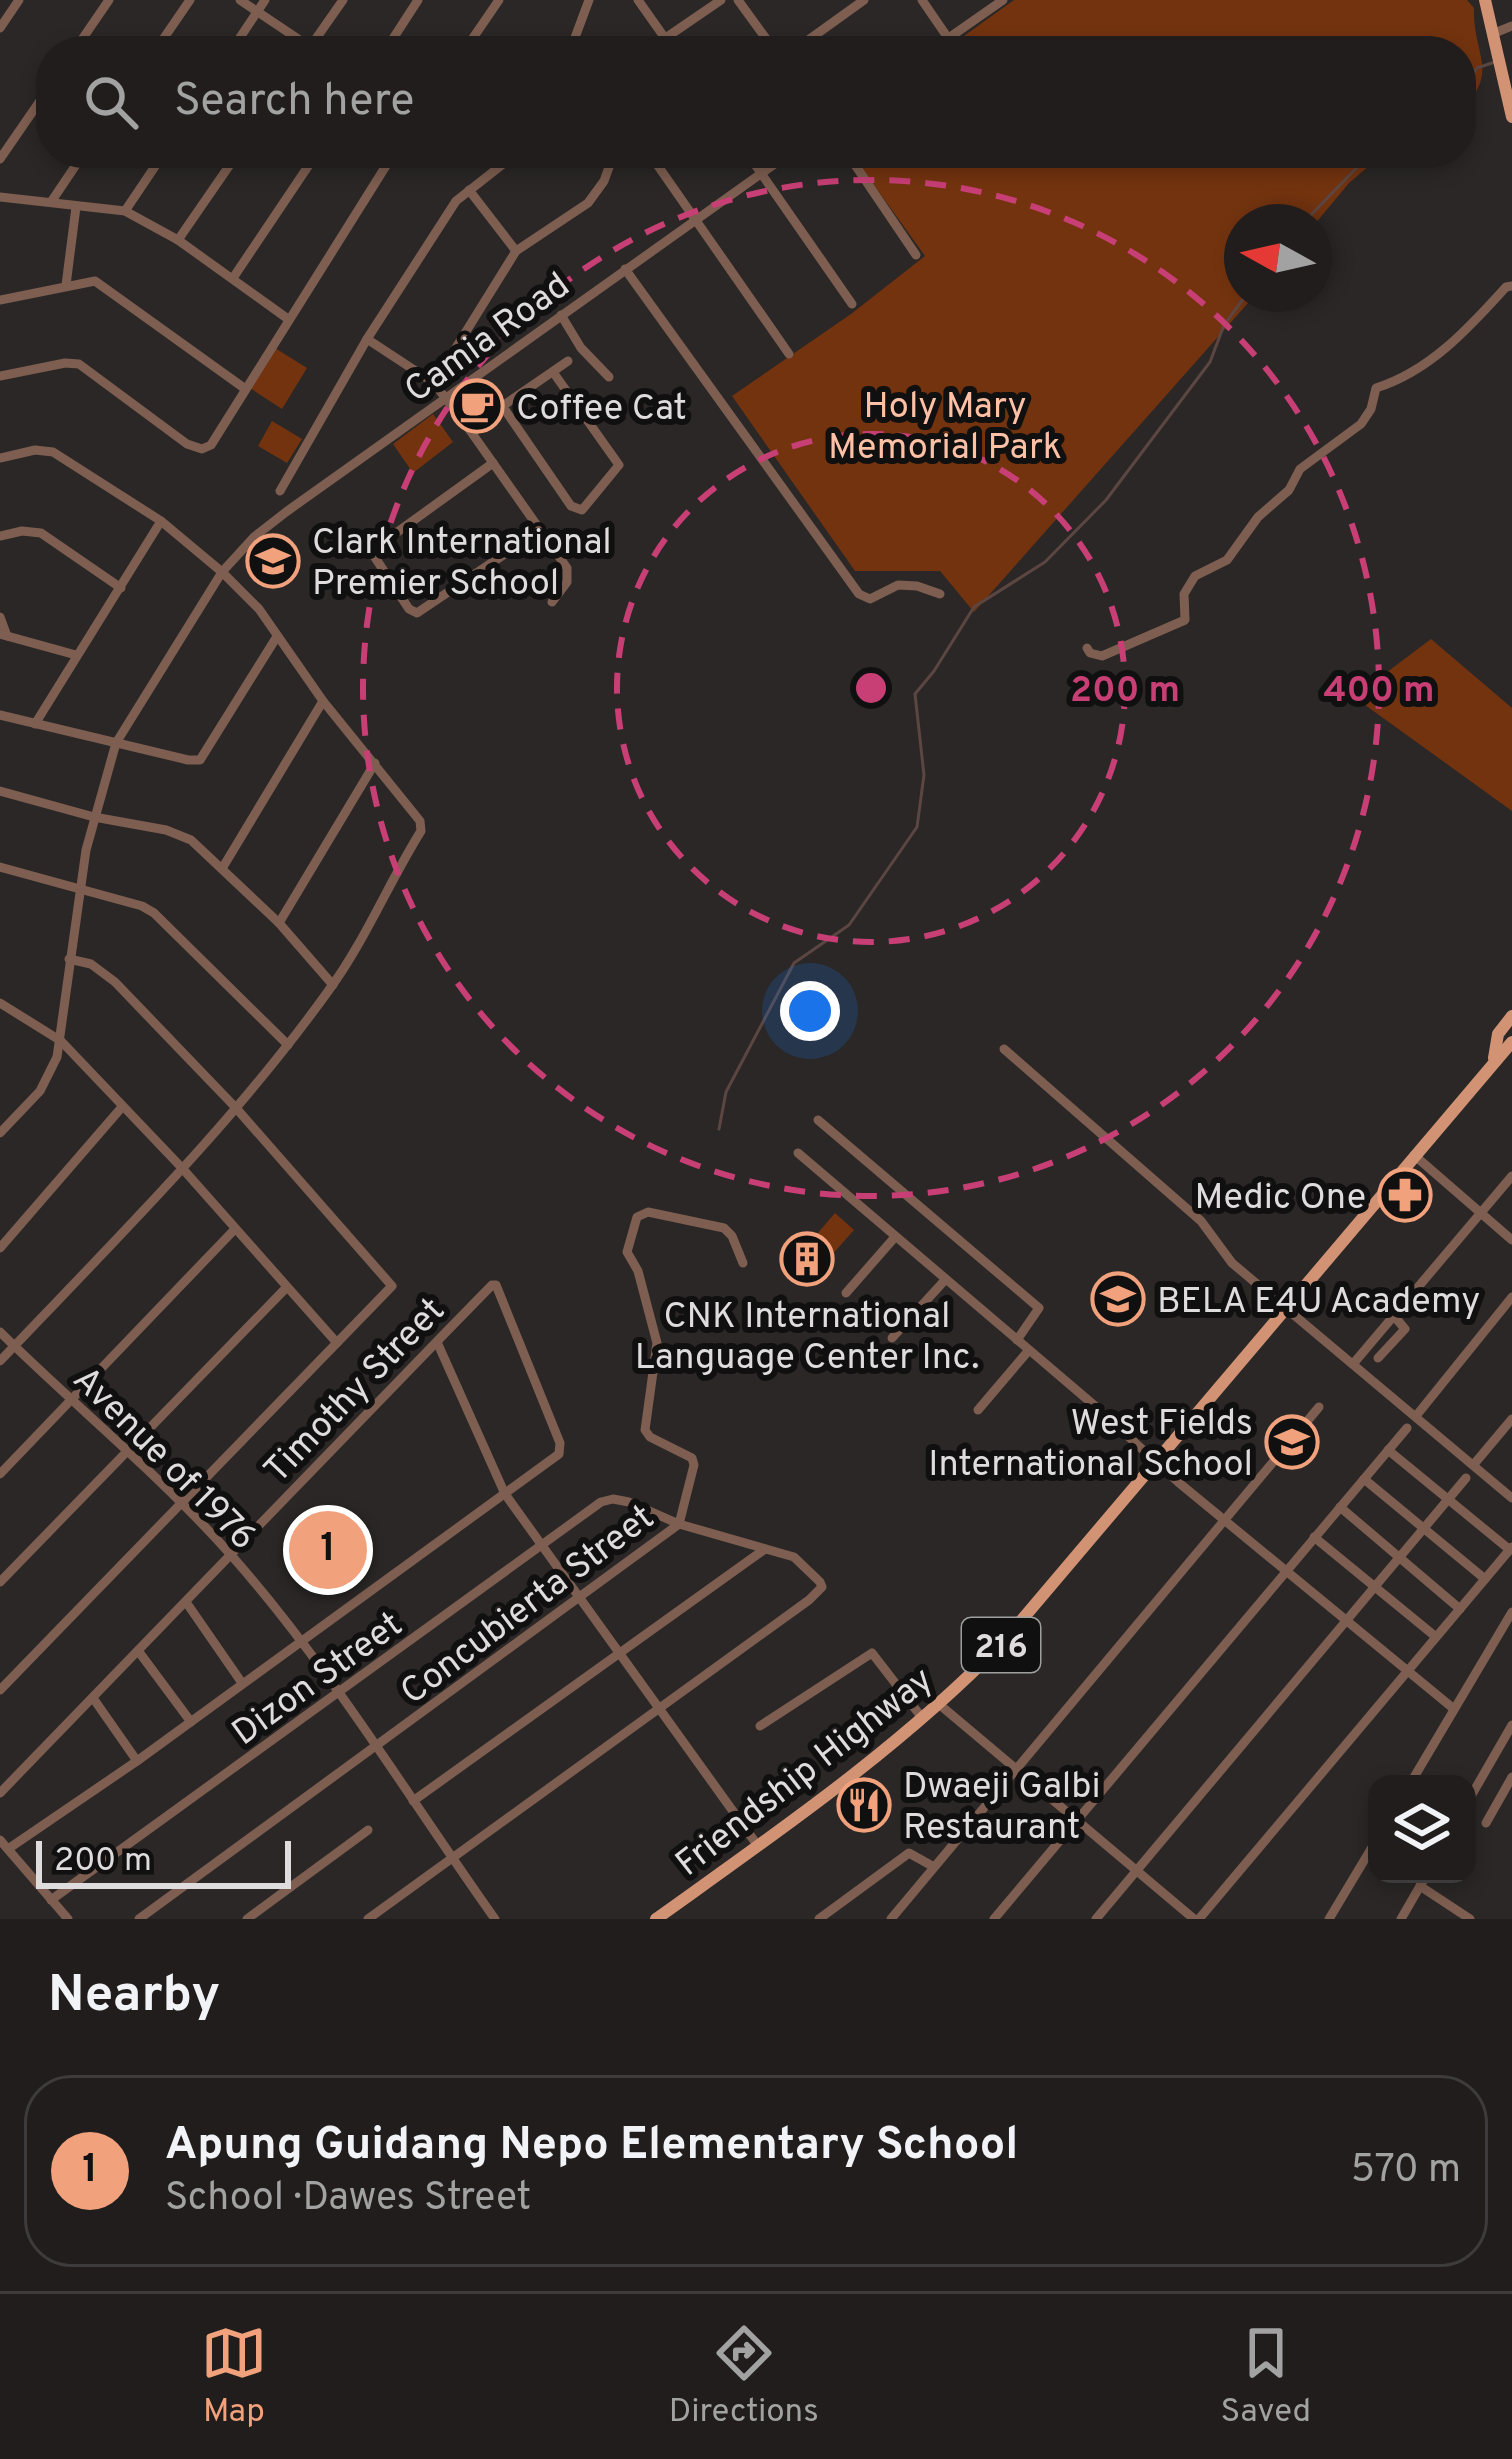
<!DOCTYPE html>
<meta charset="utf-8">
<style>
:root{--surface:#201d1c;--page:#2d2a29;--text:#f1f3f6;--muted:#a2a2a3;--line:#3d3b3b;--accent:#f1a17b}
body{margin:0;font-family:Overpass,sans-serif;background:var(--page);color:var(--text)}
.controls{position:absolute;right:36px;bottom:36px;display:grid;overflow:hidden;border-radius:24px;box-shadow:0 6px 18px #0003}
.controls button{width:108px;height:108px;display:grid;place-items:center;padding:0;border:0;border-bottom:3px solid var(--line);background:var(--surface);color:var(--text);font:60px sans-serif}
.compass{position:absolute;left:1224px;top:204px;width:108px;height:108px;border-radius:50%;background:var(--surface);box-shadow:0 6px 18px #0003;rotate:278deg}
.scale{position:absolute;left:36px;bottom:30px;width:255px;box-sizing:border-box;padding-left:12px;border:6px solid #dedcdc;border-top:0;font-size:33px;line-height:42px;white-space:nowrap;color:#dedcdc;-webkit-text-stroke:9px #111010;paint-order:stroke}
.you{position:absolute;left:810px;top:1011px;width:42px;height:42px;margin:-30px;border:9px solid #fff;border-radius:50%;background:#1a73e8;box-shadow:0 0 0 18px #1a73e833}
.badge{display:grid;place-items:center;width:78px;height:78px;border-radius:50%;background:var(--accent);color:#111;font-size:39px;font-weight:700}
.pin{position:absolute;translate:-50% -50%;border:6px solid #fff;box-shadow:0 3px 12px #0006}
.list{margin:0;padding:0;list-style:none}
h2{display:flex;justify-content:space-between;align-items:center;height:156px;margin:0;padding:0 48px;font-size:51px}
h2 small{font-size:39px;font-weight:400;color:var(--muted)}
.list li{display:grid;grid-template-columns:78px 1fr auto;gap:36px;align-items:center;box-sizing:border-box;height:192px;margin:0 24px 24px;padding:0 24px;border:3px solid var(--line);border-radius:48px}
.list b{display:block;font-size:45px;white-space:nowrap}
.list p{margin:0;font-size:39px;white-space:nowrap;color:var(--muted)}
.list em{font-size:39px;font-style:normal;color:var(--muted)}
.icon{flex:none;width:66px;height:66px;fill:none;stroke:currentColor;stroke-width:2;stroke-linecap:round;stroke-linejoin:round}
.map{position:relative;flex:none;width:1512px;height:1919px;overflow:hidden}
.search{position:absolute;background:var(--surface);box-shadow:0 6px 18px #0003;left:36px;right:36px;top:36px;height:132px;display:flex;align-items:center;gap:30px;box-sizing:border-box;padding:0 42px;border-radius:48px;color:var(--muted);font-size:45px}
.sheet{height:372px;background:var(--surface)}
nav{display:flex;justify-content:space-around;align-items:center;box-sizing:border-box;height:168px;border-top:3px solid var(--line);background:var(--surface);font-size:33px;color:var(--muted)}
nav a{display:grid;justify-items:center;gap:6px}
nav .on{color:var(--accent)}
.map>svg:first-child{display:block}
.green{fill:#73330f}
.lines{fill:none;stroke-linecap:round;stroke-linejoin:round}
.stream{stroke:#5c4642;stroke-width:3}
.minor{stroke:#7d5e50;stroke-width:9}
.major{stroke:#d29375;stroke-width:12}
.ring{fill:none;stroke:#c83f75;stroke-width:6;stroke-dasharray:21 15}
.labels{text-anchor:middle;stroke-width:12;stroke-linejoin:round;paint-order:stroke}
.shield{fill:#111010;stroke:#a09f9f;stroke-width:3}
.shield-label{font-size:33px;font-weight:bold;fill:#dedcdc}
.street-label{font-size:36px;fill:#dedcdc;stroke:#111010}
.park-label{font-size:36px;fill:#fec1a5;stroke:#111010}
.poi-label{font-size:36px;fill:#dedcdc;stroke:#111010;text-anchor:start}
.centre{fill:#c83f75;stroke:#111010;stroke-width:6}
.ring-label{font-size:36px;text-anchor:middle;font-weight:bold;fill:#c83f75;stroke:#111010;stroke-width:12;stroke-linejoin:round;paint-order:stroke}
</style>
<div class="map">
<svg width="1512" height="1919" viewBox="0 0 1512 1919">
<rect width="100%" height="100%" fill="#2a2726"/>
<!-- green -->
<g class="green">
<path d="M1014,0H1467L1474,8C1472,52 1501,74 1461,108V51H943Z"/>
<polygon points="851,153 1384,153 1349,183 1314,225 1314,222 1242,222 1242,294 1256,294 974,612 940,571 855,571 732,396 851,314 925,256"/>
<polygon points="275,348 307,368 282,409 250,388"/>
<polygon points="433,414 453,442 413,473 393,444"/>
<polygon points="272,421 302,439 287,463 258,446"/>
<polygon points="1431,639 1512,708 1512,811 1354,697"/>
<polygon points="835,1213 854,1230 830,1257 811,1241"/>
</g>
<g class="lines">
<!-- stream -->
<g class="stream">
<polyline points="1461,90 1477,68 1495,62"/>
<polyline points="1304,222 1371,153"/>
<polyline points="719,1129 726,1092 794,963 849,925 917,827 924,775 915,694 934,671 974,607 1045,562 1106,500 1210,362 1224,325 1247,294"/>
</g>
<!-- minor -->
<g class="minor">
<polyline points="240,0 316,51"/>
<polyline points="638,0 674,51"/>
<polyline points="738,0 775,51"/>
<polyline points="922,0 948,38"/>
<polyline points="0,28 19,0"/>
<polyline points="1492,34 1512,26"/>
<polyline points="308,50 343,0"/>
<polyline points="74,51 109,0"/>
<polyline points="155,51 190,0"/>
<polyline points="231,51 265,0"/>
<polyline points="385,51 418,0"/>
<polyline points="464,51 499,0"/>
<polyline points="570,51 589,0"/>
<polyline points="657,51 664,39 721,0"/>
<polyline points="793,51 864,0"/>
<polyline points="930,51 1003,0"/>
<polyline points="649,153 789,354"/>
<polyline points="747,153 852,304"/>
<polyline points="847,153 916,255"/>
<polyline points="0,159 51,85"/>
<polyline points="469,190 516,251"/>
<polyline points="0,197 125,211 178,240 288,319"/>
<polyline points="51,202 84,153"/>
<polyline points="125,211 164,153"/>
<polyline points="178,240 238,153"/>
<polyline points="625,269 859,594 870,599 898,585 917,586 940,594"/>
<polyline points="233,278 317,153"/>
<polyline points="66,285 76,207"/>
<polyline points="0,300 95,281 244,388"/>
<polyline points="561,315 581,348 609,377"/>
<polyline points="367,339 434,383 516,251 588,203 604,181 613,156"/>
<polyline points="0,376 65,363 79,364 187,444 202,449 211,445 394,153"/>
<polyline points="434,383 469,429"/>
<polyline points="503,407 571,506 582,510 619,465 553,372"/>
<path d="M0,458L35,450L53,452L161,521L222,572L259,609L323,701L420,821L421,831C389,882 365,941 329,990C233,1124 114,1241 0,1361"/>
<polyline points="493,463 469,429 568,361"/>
<polyline points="280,491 367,339 456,201 517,153"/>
<polyline points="539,531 417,613 409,609 374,556 378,546 493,463 567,568 567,582 552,602"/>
<polyline points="0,536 22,531 41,533 121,588"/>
<polyline points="0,617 7,636"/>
<polyline points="0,634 76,655"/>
<path d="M1087,648L1090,653L1102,656L1185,620L1184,594L1195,576L1227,560L1258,517L1289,490L1300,469L1361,424L1371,409L1376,388C1430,371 1469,328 1506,287L1512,286"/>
<polyline points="0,715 188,760 200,760 276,638"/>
<polyline points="35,724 161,521"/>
<polyline points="0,791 94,817 166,830 191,840 279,923 333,985"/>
<polyline points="0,867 142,906 154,913 288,1045"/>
<polyline points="223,867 323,701"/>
<polyline points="279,923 375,763"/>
<polyline points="0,1003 61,1041 182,1168 337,1343"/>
<polyline points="1004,1049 1201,1221 1232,1263 1512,1498"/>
<polyline points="818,1120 1039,1308 1017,1340"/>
<polyline points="0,1133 40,1091 57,1057 86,850 116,743 222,572 254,537 286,512 790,153"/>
<polyline points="798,1153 1095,1406 1178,1482 1454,1709"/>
<polyline points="1414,1155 1512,1240"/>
<polyline points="0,1248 122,1107"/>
<polyline points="846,1293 895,1237"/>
<path d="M0,1332C76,1407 160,1475 231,1555C330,1667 409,1798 495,1919"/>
<polyline points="892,1338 945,1280"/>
<polyline points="437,1342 505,1494 758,1846"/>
<polyline points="1378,1358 1405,1329 1394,1316"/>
<polyline points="1353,1364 1512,1176"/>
<polyline points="978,1410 1029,1350"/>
<polyline points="1416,1416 1512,1297"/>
<polyline points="1388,1450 1510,1550"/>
<polyline points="1475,1463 1512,1419"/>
<polyline points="0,1474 234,1230"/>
<polyline points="1364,1479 1485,1579"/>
<polyline points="1340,1507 1460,1609"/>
<polyline points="1314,1537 1436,1637"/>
<polyline points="0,1582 285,1289"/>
<polyline points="186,1602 242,1683"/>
<polyline points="139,1652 191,1722"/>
<polyline points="0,1690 392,1286 236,1108 115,982 91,964 69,959"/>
<polyline points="93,1698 137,1761"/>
<polyline points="940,1705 1194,1919"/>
<polyline points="760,1726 872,1653 923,1719"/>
<polyline points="1410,1784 1512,1612"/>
<polyline points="0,1793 449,1329 492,1285 496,1285 560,1443 559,1454 137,1761 8,1849"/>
<polyline points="413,1801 765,1549"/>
<polyline points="1467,1803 1512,1725"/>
<polyline points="1486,1823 1512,1777"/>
<polyline points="0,1840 68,1919"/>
<polyline points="1420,1886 1470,1919"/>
<polyline points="51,1900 601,1502 613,1499 629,1502 679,1524 794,1557 820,1582 822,1587 809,1600 368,1919"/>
<polyline points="139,1919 679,1524 694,1465 692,1458 650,1437 645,1430 657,1343 638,1271 627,1252 637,1217 648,1212 724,1228 732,1236 743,1263"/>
<polyline points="247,1919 368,1830"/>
<polyline points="819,1919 909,1853 934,1867"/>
<polyline points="891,1919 1319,1407"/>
<polyline points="994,1919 1407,1428"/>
<polyline points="1096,1919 1466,1478"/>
<polyline points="1199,1919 1512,1547"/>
<polyline points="1329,1919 1377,1839"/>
<polyline points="1401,1919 1427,1874"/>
</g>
<!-- major -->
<g class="major">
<polyline points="1485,0 1512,117"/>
<polyline points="1494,1058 1498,1034 1512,1016"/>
<path d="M656,1919C776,1833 899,1749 1003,1642L1512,1042"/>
</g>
</g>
<!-- distance rings -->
<g class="ring">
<circle cx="871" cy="688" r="254"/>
<circle cx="871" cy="688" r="508"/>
</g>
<!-- icons -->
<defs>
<g id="cafe-ring" transform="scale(2.7)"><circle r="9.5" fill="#111010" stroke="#f1a17b" stroke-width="1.5"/><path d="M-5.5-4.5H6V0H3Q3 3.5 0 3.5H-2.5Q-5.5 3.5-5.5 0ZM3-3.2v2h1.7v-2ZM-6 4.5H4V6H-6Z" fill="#f1a17b"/></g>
<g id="university-ring" transform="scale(2.7)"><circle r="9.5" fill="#111010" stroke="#f1a17b" stroke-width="1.5"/><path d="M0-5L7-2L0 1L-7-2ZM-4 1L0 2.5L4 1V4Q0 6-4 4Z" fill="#f1a17b"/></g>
<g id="pharmacy-ring" transform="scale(2.7)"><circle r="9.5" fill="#111010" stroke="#f1a17b" stroke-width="1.5"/><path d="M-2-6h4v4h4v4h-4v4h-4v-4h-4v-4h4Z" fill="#f1a17b"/></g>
<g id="building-ring" transform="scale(2.7)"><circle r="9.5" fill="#111010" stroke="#f1a17b" stroke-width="1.5"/><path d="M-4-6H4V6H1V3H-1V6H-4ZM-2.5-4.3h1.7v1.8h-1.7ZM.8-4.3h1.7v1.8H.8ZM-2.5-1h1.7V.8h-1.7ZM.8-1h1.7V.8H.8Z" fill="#f1a17b"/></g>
<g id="school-ring" transform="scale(2.7)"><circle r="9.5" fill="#111010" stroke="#f1a17b" stroke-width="1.5"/><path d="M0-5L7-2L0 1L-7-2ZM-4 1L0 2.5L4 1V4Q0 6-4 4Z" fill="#f1a17b"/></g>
<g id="restaurant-ring" transform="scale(2.7)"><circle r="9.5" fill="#111010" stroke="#f1a17b" stroke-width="1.5"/><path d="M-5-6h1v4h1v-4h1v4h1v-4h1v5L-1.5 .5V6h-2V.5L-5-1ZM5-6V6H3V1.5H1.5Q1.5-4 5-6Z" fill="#f1a17b"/></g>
</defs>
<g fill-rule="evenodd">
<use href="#cafe-ring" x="477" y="406"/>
<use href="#university-ring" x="273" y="561"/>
<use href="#pharmacy-ring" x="1405" y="1195"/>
<use href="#building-ring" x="807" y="1259"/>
<use href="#school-ring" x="1118" y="1299"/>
<use href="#school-ring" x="1292" y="1442"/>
<use href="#restaurant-ring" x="864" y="1805"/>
</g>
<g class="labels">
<!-- shield labels -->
<rect class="shield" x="962" y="1618" width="78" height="54" rx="9"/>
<g class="shield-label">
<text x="1001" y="1657">216</text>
</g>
<!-- street labels -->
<g class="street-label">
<text transform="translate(486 336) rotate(-36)" y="13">Camia Road</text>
<text transform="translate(353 1389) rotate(-46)" y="13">Timothy Street</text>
<text transform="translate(166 1457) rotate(45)" y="13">Avenue of 1976</text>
<text transform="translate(526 1603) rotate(-37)" y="13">Concubierta Street</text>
<text transform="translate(316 1677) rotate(-36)" y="13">Dizon Street</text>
<text transform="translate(803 1770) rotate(-38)" y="13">Friendship Highway</text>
</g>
<!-- park labels -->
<g class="park-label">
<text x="945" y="417">Holy Mary<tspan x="945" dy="41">Memorial Park</tspan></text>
</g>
<!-- poi labels -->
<g class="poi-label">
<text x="516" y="419">Coffee Cat</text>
<text x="312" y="553">Clark International<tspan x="312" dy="41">Premier School</tspan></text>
<text x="1366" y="1208" text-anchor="end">Medic One</text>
<text x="1157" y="1312">BELA E4U Academy</text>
<text x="807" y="1327" text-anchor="middle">CNK International<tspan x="807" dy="41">Language Center Inc.</tspan></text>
<text x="1253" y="1434" text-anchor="end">West Fields<tspan x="1253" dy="41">International School</tspan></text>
<text x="903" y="1797">Dwaeji Galbi<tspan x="903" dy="41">Restaurant</tspan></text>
</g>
</g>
<circle cx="871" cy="688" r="18" class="centre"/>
<g class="ring-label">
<text x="1125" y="701">200 m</text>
<text x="1379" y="701">400 m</text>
</g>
</svg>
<div class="controls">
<button><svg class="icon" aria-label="layers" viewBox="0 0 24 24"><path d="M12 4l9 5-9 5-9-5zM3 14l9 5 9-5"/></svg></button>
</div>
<svg class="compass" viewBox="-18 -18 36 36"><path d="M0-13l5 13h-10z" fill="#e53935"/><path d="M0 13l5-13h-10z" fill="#a2a2a3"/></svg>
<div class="scale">200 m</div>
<div class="you"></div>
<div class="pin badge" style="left:328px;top:1550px">1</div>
<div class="search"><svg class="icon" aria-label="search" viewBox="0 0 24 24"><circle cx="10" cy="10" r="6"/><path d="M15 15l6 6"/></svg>Search here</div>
</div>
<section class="sheet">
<h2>Nearby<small></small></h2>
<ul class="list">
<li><span class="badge">1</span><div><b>Apung Guidang Nepo Elementary School</b><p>School · Dawes Street</p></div><em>570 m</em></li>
</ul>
</section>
<nav>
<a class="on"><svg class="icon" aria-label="map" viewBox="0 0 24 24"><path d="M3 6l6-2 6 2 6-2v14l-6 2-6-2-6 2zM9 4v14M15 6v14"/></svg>Map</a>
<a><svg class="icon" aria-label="directions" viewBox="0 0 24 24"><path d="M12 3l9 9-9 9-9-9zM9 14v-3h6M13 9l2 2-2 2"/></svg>Directions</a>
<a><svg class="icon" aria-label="saved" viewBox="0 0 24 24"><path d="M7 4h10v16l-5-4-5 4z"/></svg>Saved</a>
</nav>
